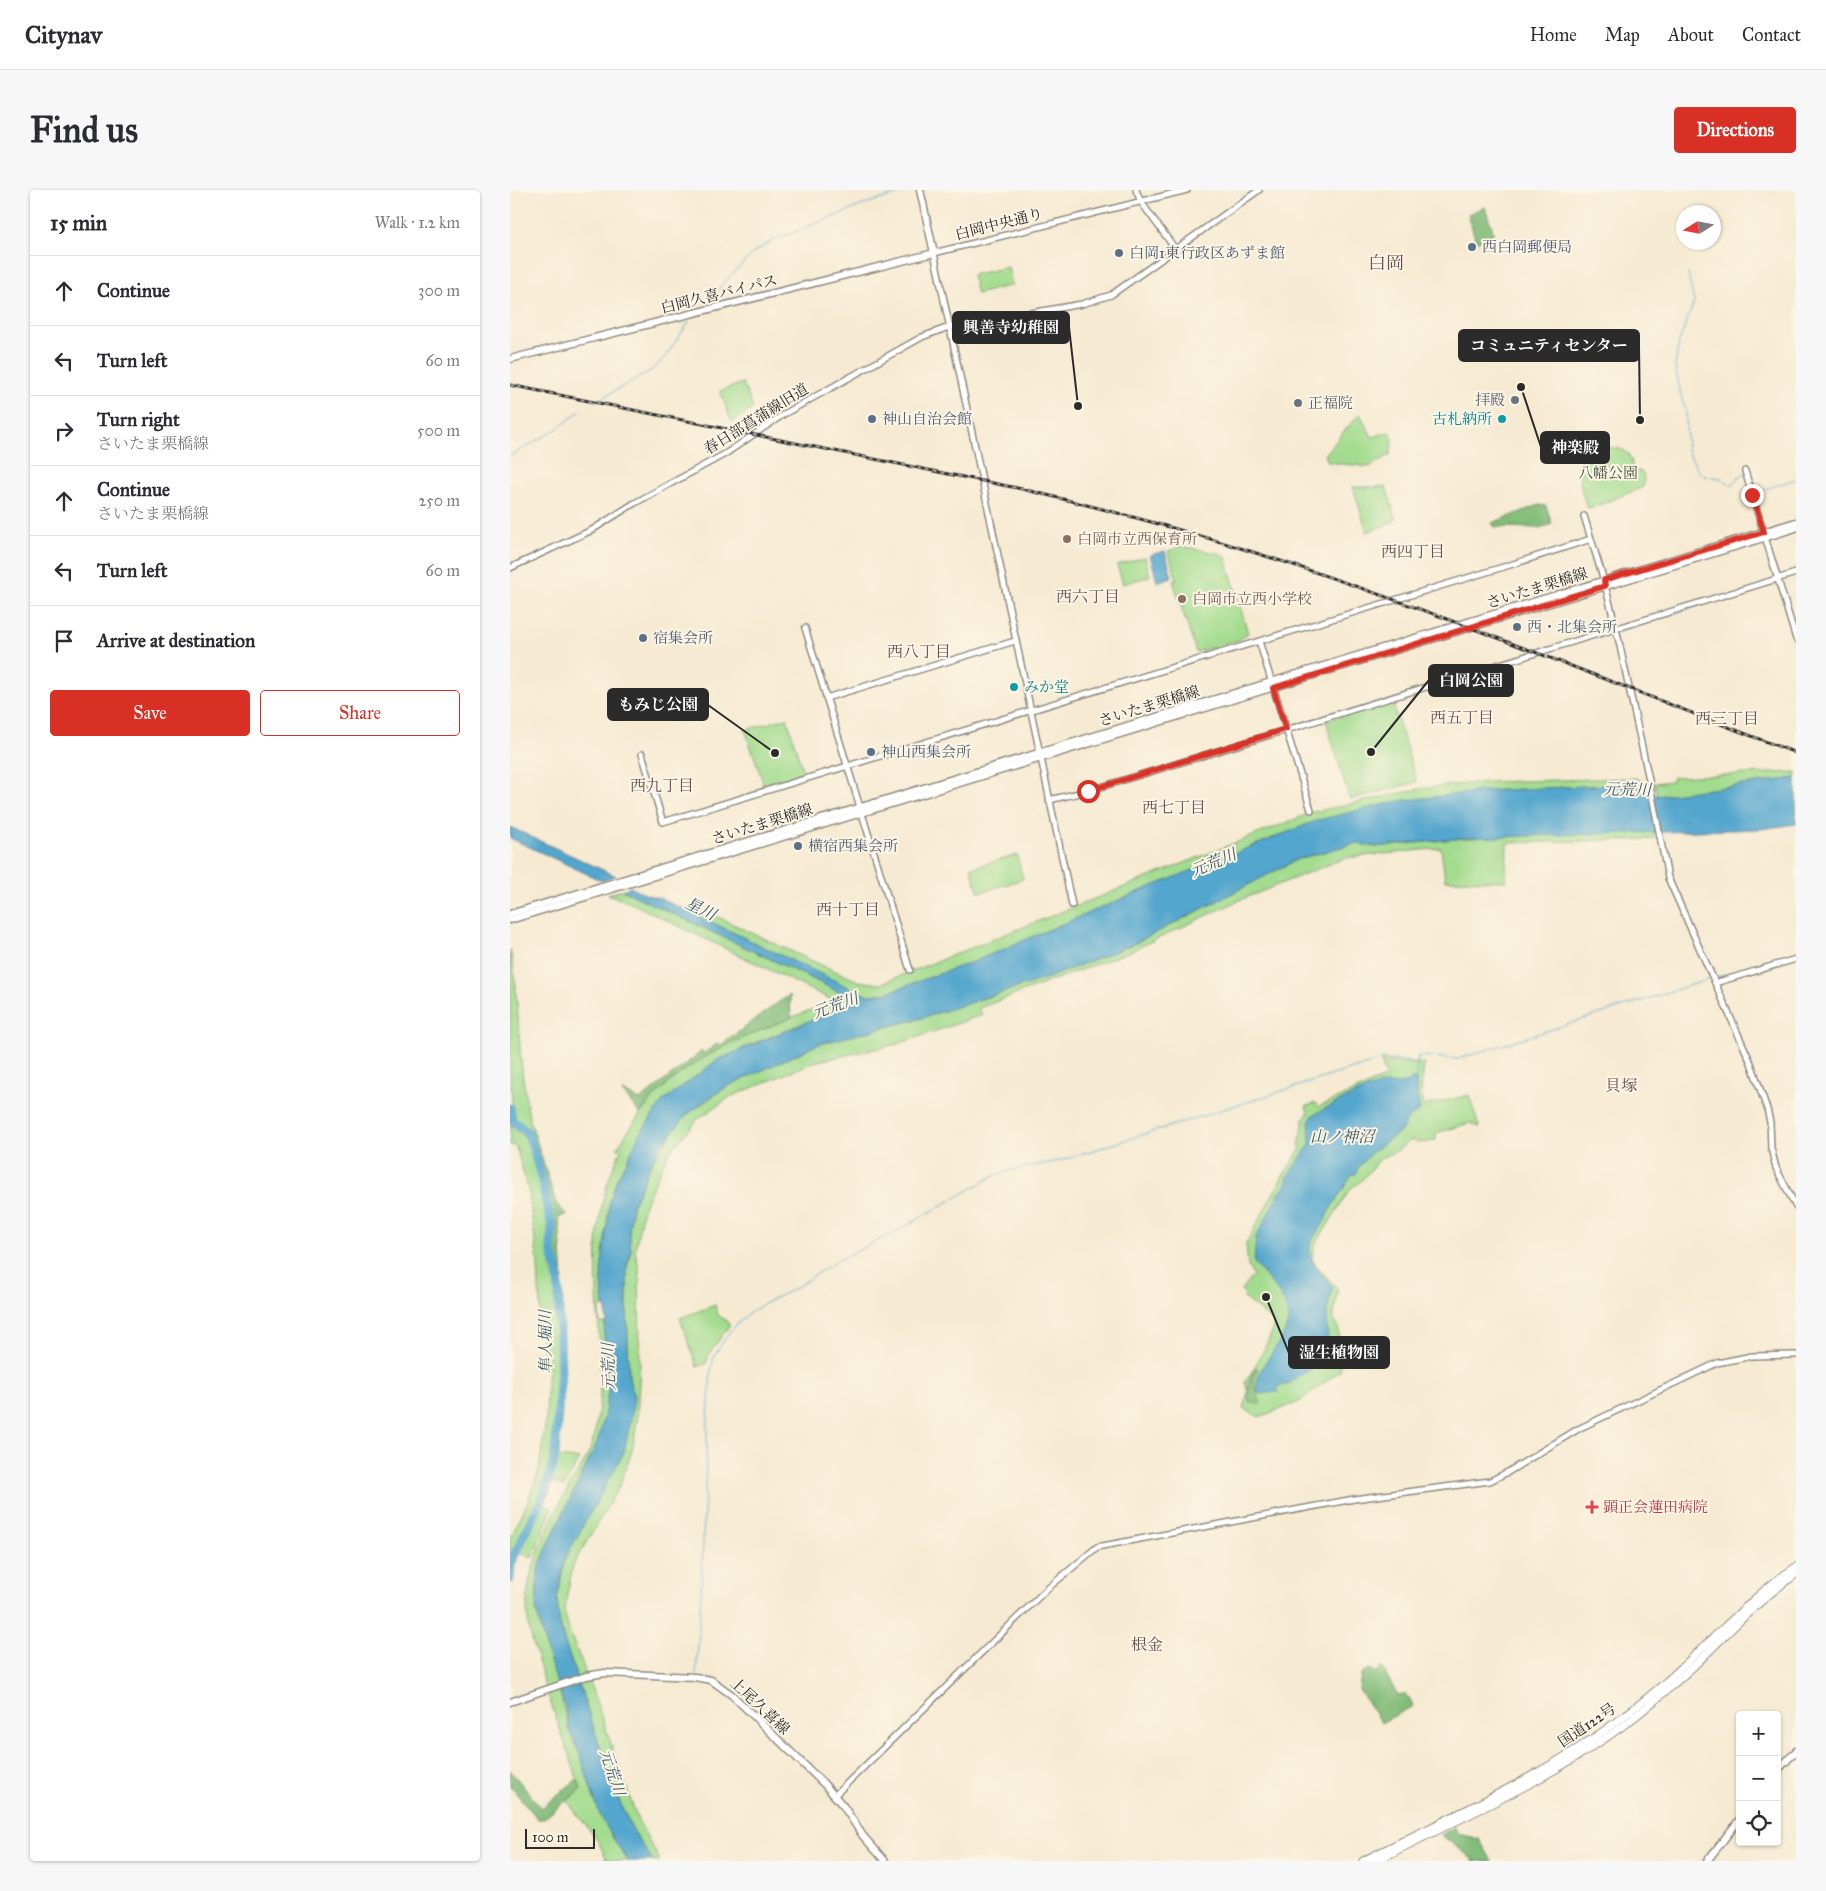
<!DOCTYPE html>
<meta charset="utf-8">
<style>
:root{--surface:#fff;--page:#f7f7f7;--text:#2b2b33;--muted:#7c7c81;--line:#e1e1e2;--accent:#d93025}
body{margin:0;font-family:"IM FELL Great Primer","Noto Serif JP",serif;background:var(--page);color:var(--text)}
.controls{position:absolute;right:15px;bottom:15px;display:grid;overflow:hidden;border-radius:5px;box-shadow:0 1px 4px #0004}
.controls button{width:45px;height:45px;display:grid;place-items:center;padding:0;border:0;border-bottom:1px solid var(--line);background:var(--surface);color:var(--text);font:25px sans-serif}
.compass{position:absolute;left:1166px;top:15px;width:45px;height:45px;border-radius:50%;background:var(--surface);box-shadow:0 1px 4px #0004;rotate:259deg}
.scale{position:absolute;left:15px;bottom:12px;width:70px;box-sizing:border-box;padding-left:5px;border:2px solid #2b2b2b;border-top:0;font-size:14px;line-height:18px;white-space:nowrap;color:#2b2b2b;-webkit-text-stroke:4px #fcf5e5;paint-order:stroke}
.stop{position:absolute;width:15px;height:15px;margin:-11px;border:4px solid #d93025;border-radius:50%;background:#fff}
.stop.end{background:#d93025;border-color:#fff;box-shadow:0 1px 5px #0008}
.list{margin:0;padding:0;list-style:none}
h2{display:flex;justify-content:space-between;align-items:center;height:65px;margin:0;padding:0 20px;font-size:21px}
h2 small{font-size:16px;font-weight:400;color:var(--muted)}
.list li{display:grid;grid-template-columns:32px 1fr auto;gap:15px;align-items:center;box-sizing:border-box;height:70px;padding:0 20px;border-top:1px solid var(--line)}
.list b{display:block;font-size:19px;white-space:nowrap}
.list p{margin:0;font-size:16px;white-space:nowrap;color:var(--muted)}
.list em{font-size:16px;font-style:normal;color:var(--muted)}
.actions{display:flex;gap:10px;padding:15px 20px}
.actions a{flex:1;padding:11px 0;border:1px solid var(--accent);border-radius:5px;text-align:center;font-size:18px;color:var(--accent)}
.actions .main{background:var(--accent);color:#fff}
.icon{flex:none;width:28px;height:28px;fill:none;stroke:currentColor;stroke-width:2;stroke-linecap:round;stroke-linejoin:round}
.map{position:relative;flex:none;width:1286px;height:1671px;overflow:hidden;border-radius:5px}
header{display:flex;align-items:center;gap:30px;box-sizing:border-box;height:70px;padding:0 25px;background:var(--surface);border-bottom:1px solid var(--line)}
header strong{font-size:24px}
nav{display:flex;gap:28px;margin-inline-start:auto;font-size:18px}
.intro{display:flex;align-items:center;justify-content:space-between;box-sizing:border-box;height:120px;padding:0 30px}
h1{margin:0;font-size:35px}
.button{padding:12px 22px;border-radius:5px;background:var(--accent);color:#fff;font-size:18px;font-weight:700}
main{display:flex;gap:30px;padding:0 30px}
aside{flex:1;background:var(--surface);border-radius:5px;box-shadow:0 1px 4px #0004}
.map>svg:first-child{display:block}
.green{fill:#a3dc8e;stroke:#67845c}
.forest{fill:#82bc79;stroke:#567452}
.water{fill:#53a6ce;stroke:#3f687c}
.lines{fill:none;stroke-linecap:round;stroke-linejoin:round}
.stream{stroke:#53a6ce;stroke-width:1}
.river{stroke:#53a6ce;stroke-width:9}
.minor-casing{stroke:#908a7e;stroke-width:8}
.major-casing{stroke:#908a7e;stroke-width:9}
.highway-casing{stroke:#908a7e;stroke-width:9}
.minor{stroke:#fff;stroke-width:5}
.major{stroke:#fff;stroke-width:6}
.highway{stroke:#fff;stroke-width:7}
.rail-casing{stroke:#2b2b2b;stroke-width:3}
.rail{stroke:#fcf5e5;stroke-width:1;stroke-dasharray:4;stroke-linecap:butt}
.route{stroke:#d93025;stroke-width:6}
.service-dot{fill:#5c6f8a;stroke:#fcf5e5;stroke-width:2}
.worship-dot{fill:#6b7280;stroke:#fcf5e5;stroke-width:2}
.culture-dot{fill:#0f9aa8;stroke:#fcf5e5;stroke-width:2}
.education-dot{fill:#8d6e63;stroke:#fcf5e5;stroke-width:2}
.health-dot{fill:#e0444e;stroke:#fcf5e5;stroke-width:2}
.labels{text-anchor:middle;stroke-width:4;stroke-linejoin:round;paint-order:stroke}
.street-label{font-size:15px;fill:#2b2b2b;stroke:#fcf5e5}
.service-label{font-size:15px;fill:#4e5e75;stroke:#fcf5e5;text-anchor:start}
.worship-label{font-size:15px;fill:#5b616d;stroke:#fcf5e5;text-anchor:end}
.culture-label{font-size:15px;fill:#0d838f;stroke:#fcf5e5;text-anchor:end}
.park-label{font-size:15px;fill:#495744;stroke:#fcf5e5}
.education-label{font-size:15px;fill:#785e54;stroke:#fcf5e5;text-anchor:start}
.health-label{font-size:15px;fill:#be3a42;stroke:#fcf5e5;text-anchor:start}
.neighbourhood-label{font-size:16px;fill:#645150;stroke:#fcf5e5}
.water-label{font-size:16px;font-style:italic;fill:#3b5c6c;stroke:#fcf5e5}
.quarter-label{font-size:18px;fill:#645150;stroke:#fcf5e5}
.leader{fill:none;stroke:#2b2b2b;stroke-width:2}
.callout-dot{fill:#2b2b2b;stroke:#fcf5e5;stroke-width:2}
.callout{fill:#2b2b2b;stroke:#2b2b2b;stroke-width:2}
.callout-label{font-size:16px;text-anchor:middle;font-weight:bold;fill:#fff}
</style>
<header>
<strong>Citynav</strong>
<nav><a>Home</a><a>Map</a><a>About</a><a>Contact</a></nav>
</header>
<div class="intro"><h1>Find us</h1><a class="button">Directions</a></div>
<main>
<aside>
<h2>15 min<small>Walk · 1.2 km</small></h2>
<ul class="list">
<li><svg class="icon" aria-label="ahead" viewBox="0 0 24 24"><path d="M12 20V5M6 11l6-6 6 6"/></svg><div><b>Continue</b></div><em>300 m</em></li>
<li><svg class="icon" aria-label="left" viewBox="0 0 24 24"><path d="M17 20v-9H6M10 6l-5 5 5 5"/></svg><div><b>Turn left</b></div><em>60 m</em></li>
<li><svg class="icon" aria-label="right" viewBox="0 0 24 24"><path d="M7 20v-9h11M14 6l5 5-5 5"/></svg><div><b>Turn right</b><p>さいたま栗橋線</p></div><em>500 m</em></li>
<li><svg class="icon" aria-label="ahead" viewBox="0 0 24 24"><path d="M12 20V5M6 11l6-6 6 6"/></svg><div><b>Continue</b><p>さいたま栗橋線</p></div><em>250 m</em></li>
<li><svg class="icon" aria-label="left" viewBox="0 0 24 24"><path d="M17 20v-9H6M10 6l-5 5 5 5"/></svg><div><b>Turn left</b></div><em>60 m</em></li>
<li><svg class="icon" aria-label="arrive" viewBox="0 0 24 24"><path d="M6 21V4h12l-3 4 3 4H6"/></svg><div><b>Arrive at destination</b></div></li>
</ul>
<div class="actions"><a class="main">Save</a><a>Share</a></div>
</aside>
<div class="map">
<svg width="1286" height="1671" viewBox="0 0 1286 1671">
<rect width="100%" height="100%" fill="#fcf5e5"/>
<filter id="ink" filterUnits="userSpaceOnUse"><feTurbulence type="fractalNoise" baseFrequency=".02" numOctaves="2"/><feDisplacementMap in="SourceGraphic" scale="10" xChannelSelector="R" yChannelSelector="G"/><feConvolveMatrix kernelMatrix="1 2 1 2 8 2 1 2 1" color-interpolation-filters="sRGB"/></filter>
<filter id="wash" filterUnits="userSpaceOnUse"><feTurbulence type="fractalNoise" baseFrequency=".0096" numOctaves="4" result="noise"/><feDisplacementMap in="SourceGraphic" scale="20" xChannelSelector="R" yChannelSelector="G"/><feGaussianBlur stdDeviation="1.12" result="paint"/><feColorMatrix in="noise" values="0 0 0 0 0 0 0 0 0 0 0 0 0 0 0 0 0 1.4 0 .05"/><feComposite in="paint" operator="in"/></filter>
<g filter="url(#wash)">
<rect width="100%" height="100%" fill="#f6ead2"/>
<!-- green -->
<g class="green">
<polygon points="498,77 502,95 467,104 462,85"/>
<polygon points="233,193 243,218 222,233 210,201"/>
<path d="M850,224L862,247L879,242L883,249L880,265L859,277L818,272L815,265C827,251 837,236 850,224Z"/>
<path d="M1098,257C1117,259 1119,261 1124,280L1132,282L1134,288L1133,297L1092,314L1078,318C1069,299 1067,280 1075,261Z"/>
<polygon points="843,297 876,297 886,329 883,332 857,342"/>
<polygon points="672,356 715,365 738,443 729,450 686,462 663,391 667,390 658,361"/>
<polygon points="635,367 640,386 613,394 607,375"/>
<polygon points="882,511 907,592 841,609 839,607 816,531"/>
<polygon points="277,528 294,585 255,598 235,540"/>
<polygon points="1286,582 1286,588 1147,606 1145,593 1162,591 1163,587"/>
<polygon points="1127,588 1136,593 1137,600 1119,594 973,601 640,697 465,771 376,803 360,805 346,801 182,723 195,721 298,769 348,791 370,794 803,622 914,598 975,592"/>
<path d="M1143,641L1144,649L997,653L996,691L935,690L931,658L835,668L730,710L621,761L469,818L472,825L388,854L304,872L220,907L188,929L158,964L133,1018L125,1061L129,1078L130,1174L127,1231L122,1261L110,1295L63,1375L54,1420L59,1441L78,1488L127,1628L150,1671H144C115,1636 103,1595 89,1553C77,1519 66,1485 54,1450L49,1429L47,1408L55,1369L124,1208L119,1188L117,1115V1077L121,1060L119,1041L122,1017L139,978L163,941L179,923L218,896L309,854L412,828L540,787L624,754L788,669L846,653L865,657L954,648Z"/>
<polygon points="507,665 513,689 469,703 461,678"/>
<path d="M112,700L326,800L346,812L232,858L129,945L114,977L108,987L100,1009L91,1081L94,1117H89L90,1133H95C94,1154 99,1173 99,1194C98,1213 94,1236 87,1254C68,1303 32,1348 26,1401L59,1541L71,1567L82,1604L103,1648L118,1671H100L98,1668L92,1671L96,1668L88,1651L57,1611L71,1599L31,1485L32,1484C26,1462 17,1440 17,1417C16,1379 39,1333 57,1300C65,1285 77,1271 82,1254C85,1245 86,1234 88,1224C92,1198 90,1171 89,1145C86,1078 80,1023 111,960L107,958C119,940 131,921 146,905C193,857 263,835 324,811L125,715L98,704Z"/>
<path d="M0,759C10,806 7,855 15,902C17,915 18,927 23,939L18,941L6,929L2,910L0,880Z"/>
<path d="M871,871L914,874L911,903L913,916L959,905L969,937L960,933L926,943V950C917,953 911,954 902,950L894,955L887,961L871,968L851,991L841,998L805,1055L802,1068L805,1074L828,1099L823,1128L829,1140L831,1174L830,1181L789,1212L749,1227L733,1218L738,1202L735,1192C743,1181 764,1144 764,1132L734,1108L736,1105L731,1100L743,1086L738,1076L736,1054L771,989L791,958L789,956L794,929L798,923L796,916L806,913L808,917L876,887Z"/>
<polygon points="0,931 3,939 13,945 20,957 29,988 38,1037 41,1078 46,1096 47,1113 45,1129 49,1177 48,1219 41,1276 28,1313 9,1348 0,1372 0,1349 17,1313 29,1280 36,1228 38,1165 32,1160 28,1075 19,1004 6,957 3,955 0,955"/>
<polygon points="205,1115 208,1125 219,1133 219,1136 199,1164 196,1174 187,1177 170,1128"/>
<path d="M46,1267L69,1269L54,1297L43,1292L35,1314L42,1319L22,1368L10,1363C25,1332 40,1301 46,1267Z"/>
</g>
<!-- forest -->
<g class="forest">
<polygon points="975,17 984,44 966,52 958,24"/>
<polygon points="1029,315 1036,316 1042,334 1029,338 985,337 982,333"/>
<path d="M280,805L281,828C226,850 165,874 130,924L112,901L130,910L192,861L193,864L208,853L211,855L270,811Z"/>
<polygon points="23,939 46,1013 57,1025 49,1027 53,1090 50,1086 43,1059 45,1034 36,1008 36,994 25,954 18,941"/>
<path d="M746,1177L748,1179C739,1196 750,1201 750,1214L740,1213C735,1199 739,1189 746,1177Z"/>
<polygon points="872,1477 888,1506 896,1503 903,1516 871,1533 849,1500 851,1484 859,1479 866,1482"/>
<polygon points="0,1580 31,1618 66,1590 68,1590 71,1599 33,1629 28,1629 0,1596"/>
<polygon points="944,1637 949,1644 969,1649 982,1671 963,1671 959,1666 931,1645"/>
</g>
<!-- water -->
<g class="water">
<polygon points="655,361 662,387 647,392 640,365"/>
<path d="M1286,588V634L1251,639L954,648L865,657L846,653L788,669L624,754L540,787L412,828L309,854L218,896L197,909L179,923L163,941L149,959L139,978L122,1017L119,1041L121,1060L117,1077V1115L119,1188L124,1208L121,1230L114,1262L55,1369L47,1408L49,1429L54,1450C66,1485 77,1519 89,1553C103,1595 115,1636 144,1671H118L103,1648L89,1623L71,1567L59,1541L55,1517L37,1462L26,1420L28,1380L38,1355L87,1253L94,1228L99,1194L94,1146L95,1133L97,1132L96,1120L94,1117L91,1081L100,1009L108,987L114,977L129,945L153,911L207,870L346,811L303,789L112,700L120,697L137,705L150,708L351,803L360,805L376,803L465,771L640,697L808,630L889,611L973,601L1119,594L1137,600L1147,606Z"/>
<polygon points="0,637 106,686 92,691 0,648"/>
<path d="M902,889H906L907,904L910,921L899,927L891,941L861,963L848,978L846,984L842,985L818,1023C815,1033 809,1039 804,1047C791,1070 810,1080 823,1097L817,1120L818,1153L811,1170L806,1176L777,1195L768,1196V1202L751,1204L748,1202C748,1197 746,1192 748,1187C756,1162 790,1142 773,1110C766,1097 754,1085 744,1073L746,1047L769,1004L776,995L779,984L800,954L799,932L803,925C824,914 846,902 868,895C878,892 894,897 902,889Z"/>
</g>
<g class="lines">
<!-- stream -->
<g class="stream">
<polyline points="1178,83 1184,112 1169,152 1165,176 1171,206 1176,220 1177,261 1190,283 1195,286 1210,288 1222,295 1227,288 1235,283"/>
<polyline points="206,101 244,62 264,50 361,12 402,0"/>
<polyline points="196,113 201,107"/>
<polyline points="85,212 142,180 155,167 179,132"/>
<polyline points="0,266 47,239 70,221"/>
<polyline points="1238,281 1246,302 1286,289"/>
<polyline points="1108,442 1209,409"/>
<polyline points="1086,449 1105,443"/>
<polyline points="1204,788 1286,762"/>
<polyline points="906,889 907,873"/>
<path d="M186,1484C194,1382 194,1281 201,1179L204,1166L220,1141L238,1124L257,1112L282,1100L325,1072L387,1041L485,985L507,979L549,971L874,869L908,872V866L948,869L1200,789"/>
</g>
<!-- river -->
<polyline class="river" points="0,918 2,930 17,942 23,958 33,994 36,1013 42,1036 41,1059 48,1083 51,1181 45,1266 40,1285 30,1314 5,1364 1,1375 0,1389"/>
</g>
</g>
<g filter="url(#ink)">
<g class="lines">
<!-- minor casing -->
<g class="minor-casing">
<g id="minor">
<polyline points="626,0 631,12 666,60"/>
<polyline points="1235,281 1286,449"/>
<polyline points="1074,326 1094,391 1106,438 1138,585 1158,688 1241,873 1257,919 1260,932 1261,958 1266,978 1286,1017"/>
<polyline points="0,378 82,340 123,314 215,264 274,224 412,147 439,137 572,114 601,105 749,0"/>
<polyline points="295,438 400,780"/>
<polyline points="749,451 801,620"/>
<polyline points="316,508 505,451"/>
<polyline points="132,564 153,632 1000,375 1081,349"/>
<polyline points="539,610 578,601 1286,383"/>
<polyline points="562,715 424,63 677,0"/>
<polyline points="1205,793 1286,769"/>
<polyline points="325,1605 537,1399 587,1357 844,1309 980,1291 998,1282 1068,1239 1207,1173 1242,1166 1286,1165"/>
</g>
</g>
<!-- major casing -->
<g class="major-casing">
<g id="major">
<polyline points="0,169 424,63 410,0"/>
<polyline points="0,724 1286,332"/>
<polyline points="0,730 1286,338"/>
<polyline points="0,1512 76,1486 95,1483 185,1487 201,1490 222,1505 315,1595 334,1617 353,1646 375,1671"/>
<polyline points="1267,1581 1286,1561"/>
<polyline points="1197,1671 1230,1629"/>
</g>
</g>
<!-- highway casing -->
<g class="highway-casing">
<g id="highway">
<path d="M853,1671C941,1626 1035,1587 1114,1526C1148,1501 1178,1472 1208,1443C1233,1420 1257,1395 1286,1377"/>
<path d="M866,1671C951,1627 1041,1590 1118,1532C1142,1514 1165,1493 1187,1473C1219,1442 1249,1409 1286,1384"/>
</g>
</g>
<!-- minor -->
<use href="#minor" class="minor"/>
<!-- major -->
<use href="#major" class="major"/>
<!-- highway -->
<use href="#highway" class="highway"/>
<!-- rail casing -->
<g class="rail-casing">
<path id="rail" d="M0,195L512,299C591,318 669,338 746,363C929,421 1107,495 1286,563"/>
</g>
<!-- rail -->
<use href="#rail" class="rail"/>
</g>
</g>
<g class="lines" filter="url(#ink)">
<!-- route -->
<polyline class="route" points="578,601 776,539 763,498 1095,396 1094,390 1254,342 1242,305"/>
</g>
<!-- markers -->
<g class="service-dot">
<circle cx="962" cy="57" r="5"/>
<circle cx="609" cy="63" r="5"/>
<circle cx="362" cy="229" r="5"/>
<circle cx="1007" cy="437" r="5"/>
<circle cx="133" cy="448" r="5"/>
<circle cx="361" cy="562" r="5"/>
<circle cx="288" cy="656" r="5"/>
</g>
<g class="worship-dot">
<circle cx="1005" cy="210" r="5"/>
<circle cx="788" cy="213" r="5"/>
</g>
<g class="culture-dot">
<circle cx="992" cy="229" r="5"/>
<circle cx="504" cy="497" r="5"/>
</g>
<g class="education-dot">
<circle cx="557" cy="349" r="5"/>
<circle cx="672" cy="409" r="5"/>
</g>
<path class="health-dot" d="M1079.5 1309.5h5v5h5v5h-5v5h-5v-5h-5v-5h5z"/>
<g class="labels">
<!-- street labels -->
<g class="street-label">
<text transform="translate(489 34) rotate(-14)" y="5">白岡中央通り</text>
<text transform="translate(209 104) rotate(-14)" y="5">白岡久喜バイパス</text>
<text transform="translate(246 229) rotate(-32)" y="5">春日部菖蒲線旧道</text>
<text transform="translate(1027 398) rotate(-17)" y="5">さいたま栗橋線</text>
<text transform="translate(639 516) rotate(-17)" y="5">さいたま栗橋線</text>
<text transform="translate(252 634) rotate(-17)" y="5">さいたま栗橋線</text>
<text transform="translate(250 1516) rotate(43)" y="5">上尾久喜線</text>
<text transform="translate(1077 1535) rotate(-34)" y="5">国道122号</text>
</g>
<!-- service labels -->
<g class="service-label">
<text x="972" y="62">西白岡郵便局</text>
<text x="619" y="68">白岡1東行政区あずま館</text>
<text x="372" y="234">神山自治会館</text>
<text x="1017" y="442">西・北集会所</text>
<text x="143" y="453">宿集会所</text>
<text x="371" y="567">神山西集会所</text>
<text x="298" y="661">横宿西集会所</text>
</g>
<!-- worship labels -->
<g class="worship-label">
<text x="995" y="215">拝殿</text>
<text x="798" y="218" text-anchor="start">正福院</text>
</g>
<!-- culture labels -->
<g class="culture-label">
<text x="982" y="234">古札納所</text>
<text x="514" y="502" text-anchor="start">みか堂</text>
</g>
<!-- park labels -->
<g class="park-label">
<text x="1098" y="288">八幡公園</text>
</g>
<!-- education labels -->
<g class="education-label">
<text x="567" y="354">白岡市立西保育所</text>
<text x="682" y="414">白岡市立西小学校</text>
</g>
<!-- health labels -->
<g class="health-label">
<text x="1093" y="1322">顕正会蓮田病院</text>
</g>
<!-- neighbourhood labels -->
<g class="neighbourhood-label">
<text x="903" y="367">西四丁目</text>
<text x="578" y="412">西六丁目</text>
<text x="409" y="467">西八丁目</text>
<text x="952" y="533">西五丁目</text>
<text x="1217" y="534">西三丁目</text>
<text x="152" y="601">西九丁目</text>
<text x="664" y="623">西七丁目</text>
<text x="338" y="725">西十丁目</text>
<text x="1111" y="901">貝塚</text>
<text x="637" y="1460">根金</text>
</g>
<!-- water labels -->
<g class="water-label">
<text transform="translate(1117 599) rotate(1)" y="6">元荒川</text>
<text transform="translate(703 672) rotate(-23)" y="6">元荒川</text>
<text transform="translate(191 718) rotate(26)" y="6">星川</text>
<text transform="translate(325 815) rotate(-20)" y="6">元荒川</text>
<text x="832" y="952">山ノ神沼</text>
<text transform="translate(35 1152) rotate(-91)" y="6">隼人堀川</text>
<text transform="translate(98 1177) rotate(-92)" y="6">元荒川</text>
<text transform="translate(103 1582) rotate(72)" y="6">元荒川</text>
</g>
<!-- quarter labels -->
<g class="quarter-label">
<text x="876" y="79">白岡</text>
</g>
</g>
<!-- callouts -->
<path class="leader" d="M568 216L559 137M1130 230L1129 156M1011 197L1031 257M861 562L919 490M265 563L198 515M756 1107L779 1163"/>
<g class="callout-dot">
<circle cx="568" cy="216" r="5"/>
<circle cx="1130" cy="230" r="5"/>
<circle cx="1011" cy="197" r="5"/>
<circle cx="861" cy="562" r="5"/>
<circle cx="265" cy="563" r="5"/>
<circle cx="756" cy="1107" r="5"/>
</g>
<g class="callout">
<rect x="443" y="122" width="116" height="31" rx="5"/>
<rect x="949" y="140" width="180" height="31" rx="5"/>
<rect x="1031" y="242" width="68" height="31" rx="5"/>
<rect x="919" y="475" width="84" height="31" rx="5"/>
<rect x="98" y="499" width="100" height="31" rx="5"/>
<rect x="779" y="1147" width="100" height="31" rx="5"/>
</g>
<g class="callout-label">
<text x="501" y="143">興善寺幼稚園</text>
<text x="1039" y="161">コミュニティセンター</text>
<text x="1065" y="263">神楽殿</text>
<text x="961" y="496">白岡公園</text>
<text x="148" y="520">もみじ公園</text>
<text x="829" y="1168">湿生植物園</text>
</g>
</svg>
<div class="controls">
<button>+</button>
<button>−</button>
<button><svg class="icon" aria-label="locate" viewBox="0 0 24 24"><circle cx="12" cy="12" r="6"/><path d="M12 2v4M12 18v4M2 12h4M18 12h4"/></svg></button>
</div>
<svg class="compass" viewBox="-18 -18 36 36"><path d="M0-13l5 13h-10z" fill="#e53935"/><path d="M0 13l5-13h-10z" fill="#7c7c81"/></svg>
<div class="scale">100 m</div>
<div class="stop" style="left:578px;top:601px"></div>
<div class="stop end" style="left:1242px;top:305px"></div>
</div>
</main>
